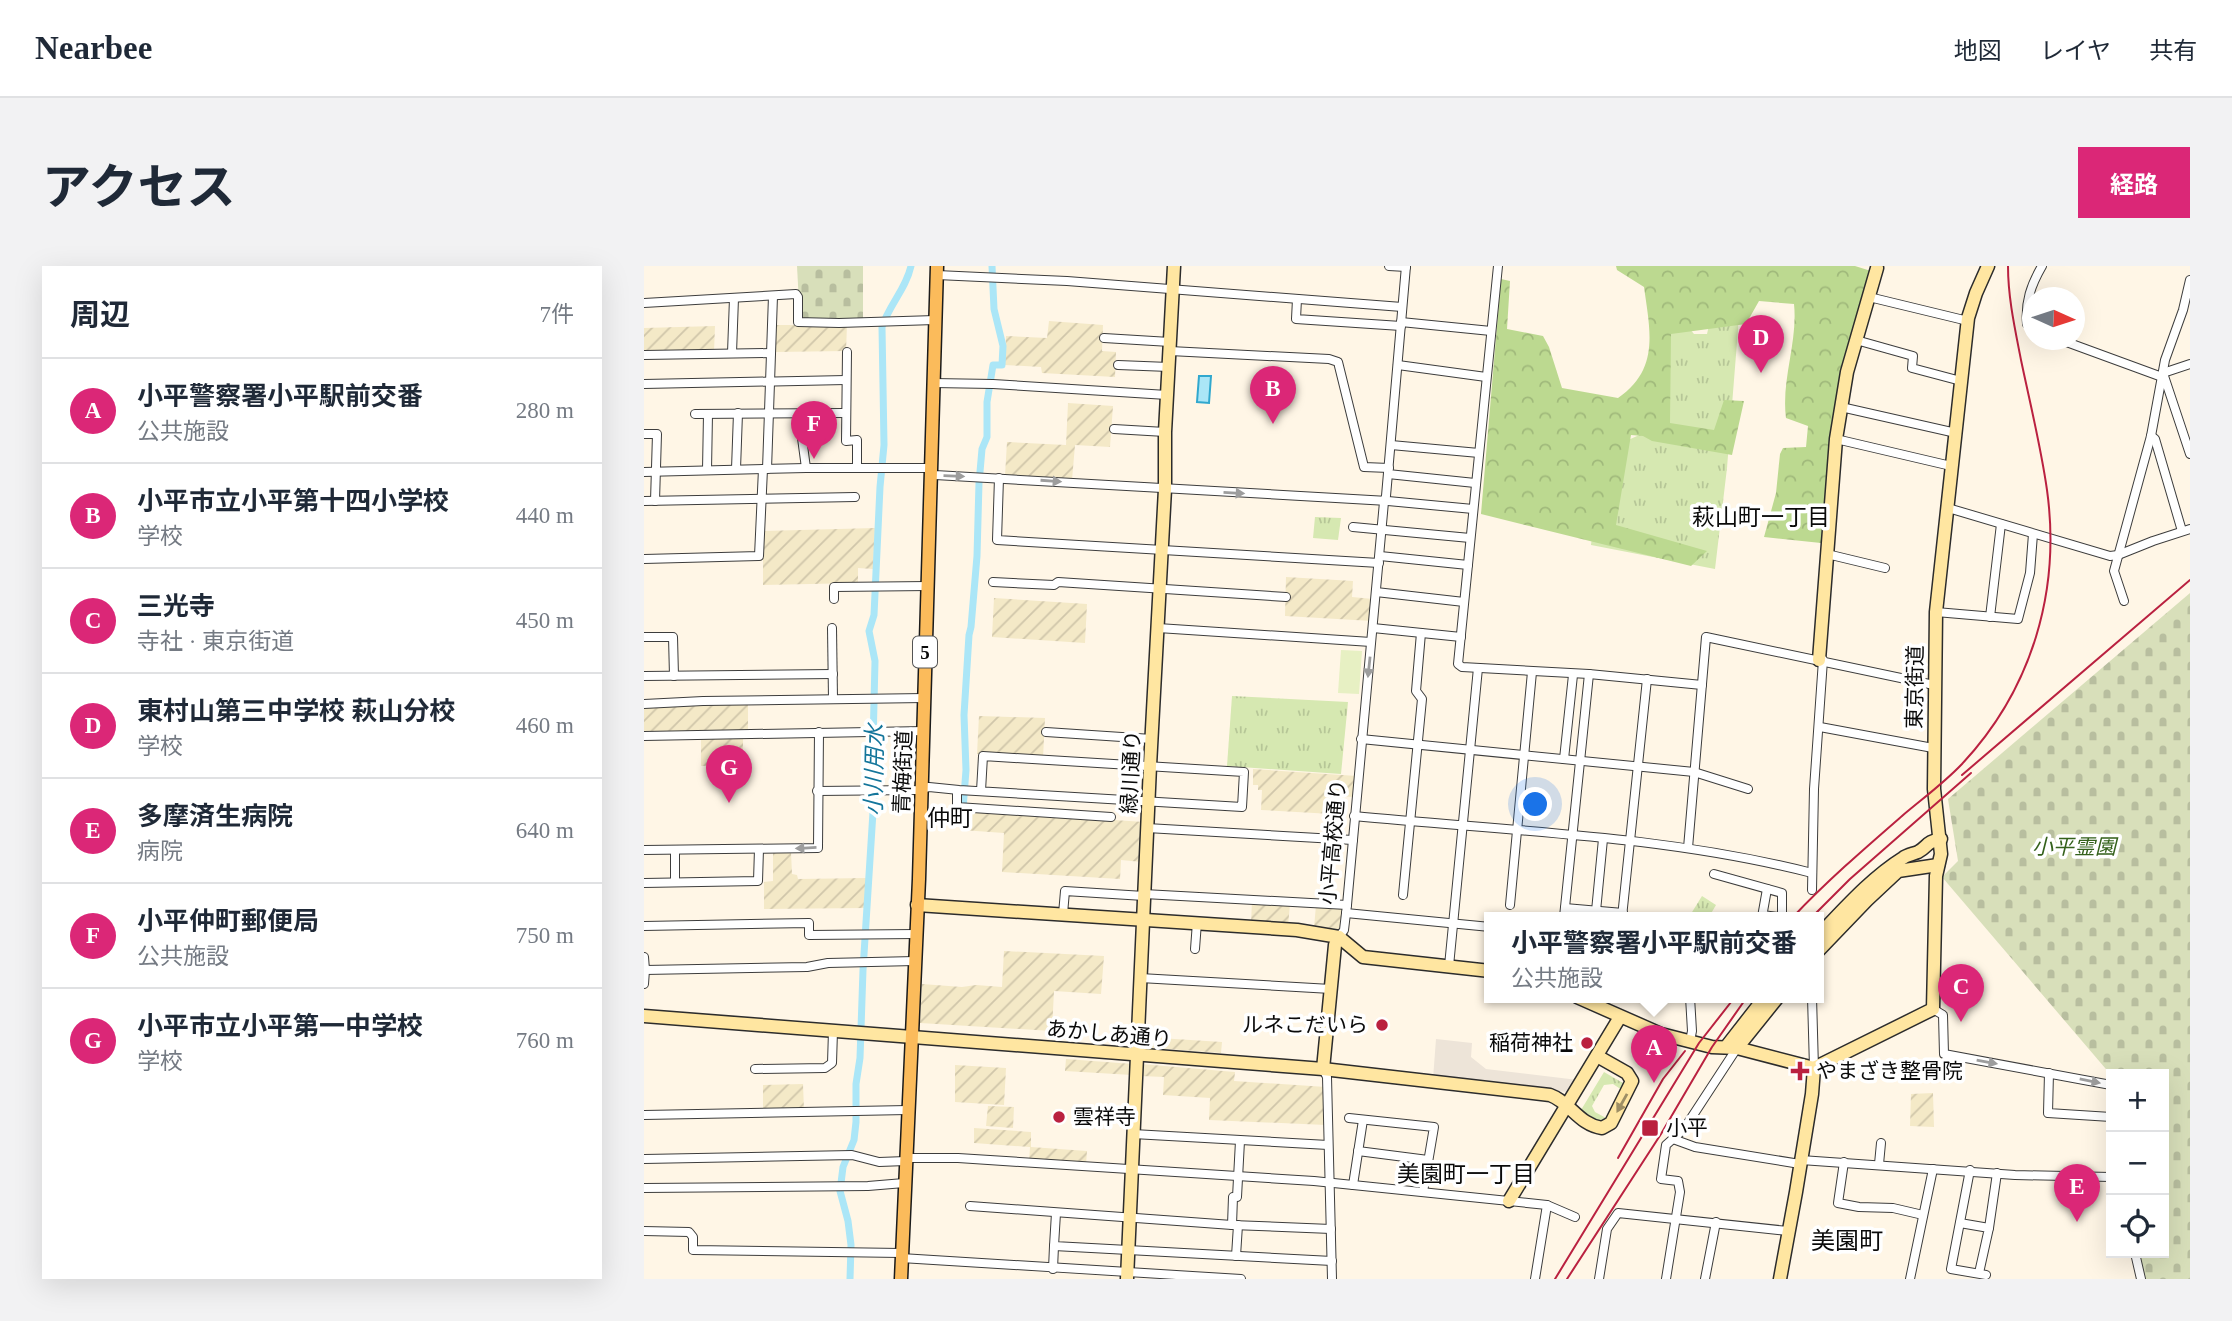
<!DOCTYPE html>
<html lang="ja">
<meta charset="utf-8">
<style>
:root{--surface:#fff;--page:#f2f2f3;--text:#1f2937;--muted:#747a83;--line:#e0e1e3;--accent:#db2777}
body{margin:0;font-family:"Times New Roman","Noto Sans JP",serif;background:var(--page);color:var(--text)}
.controls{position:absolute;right:21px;bottom:21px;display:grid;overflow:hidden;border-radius:0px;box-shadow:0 7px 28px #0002}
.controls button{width:63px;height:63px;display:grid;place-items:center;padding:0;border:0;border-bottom:2px solid var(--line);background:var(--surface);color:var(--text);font:35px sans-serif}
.compass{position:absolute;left:1378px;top:21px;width:63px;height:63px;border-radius:50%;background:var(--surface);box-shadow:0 7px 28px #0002;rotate:93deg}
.you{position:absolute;left:892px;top:539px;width:24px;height:24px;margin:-18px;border:5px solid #fff;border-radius:50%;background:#1a73e8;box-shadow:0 0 0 10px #1a73e833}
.badge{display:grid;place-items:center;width:46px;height:46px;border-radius:50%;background:var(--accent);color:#fff;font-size:23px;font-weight:700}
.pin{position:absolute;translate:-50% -58px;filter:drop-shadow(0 2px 4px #0008)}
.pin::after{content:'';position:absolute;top:37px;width:24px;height:21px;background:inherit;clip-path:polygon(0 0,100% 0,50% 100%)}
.popup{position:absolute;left:840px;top:646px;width:340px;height:91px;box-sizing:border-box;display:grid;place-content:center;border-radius:0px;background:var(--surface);filter:drop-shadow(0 2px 5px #0005);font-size:23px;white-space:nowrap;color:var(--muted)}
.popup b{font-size:26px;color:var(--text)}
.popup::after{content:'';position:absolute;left:50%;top:100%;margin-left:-14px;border:14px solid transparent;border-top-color:var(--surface)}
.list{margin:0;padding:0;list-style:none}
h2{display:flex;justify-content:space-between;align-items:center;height:91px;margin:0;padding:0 28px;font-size:30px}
h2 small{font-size:23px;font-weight:400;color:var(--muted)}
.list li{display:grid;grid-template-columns:46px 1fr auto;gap:21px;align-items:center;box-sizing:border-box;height:105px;padding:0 28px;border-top:2px solid var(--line)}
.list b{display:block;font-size:26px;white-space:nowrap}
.list p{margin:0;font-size:23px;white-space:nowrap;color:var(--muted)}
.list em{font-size:23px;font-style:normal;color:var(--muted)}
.icon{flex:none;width:38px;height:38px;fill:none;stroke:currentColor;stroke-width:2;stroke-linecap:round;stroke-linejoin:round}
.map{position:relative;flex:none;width:1546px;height:1013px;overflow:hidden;border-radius:0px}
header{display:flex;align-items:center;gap:42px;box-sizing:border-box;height:98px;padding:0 35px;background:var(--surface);border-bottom:2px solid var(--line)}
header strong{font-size:33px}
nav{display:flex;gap:38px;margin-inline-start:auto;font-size:24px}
.intro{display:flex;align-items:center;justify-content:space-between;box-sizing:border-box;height:168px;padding:0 42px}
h1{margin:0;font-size:49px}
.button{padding:18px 32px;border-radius:0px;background:var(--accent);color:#fff;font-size:24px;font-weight:700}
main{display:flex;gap:42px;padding:0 42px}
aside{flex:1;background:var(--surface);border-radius:0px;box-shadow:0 7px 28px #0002}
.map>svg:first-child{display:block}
.farmland{fill:url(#farmland-furrows)}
.grass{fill:url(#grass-tufts)}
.forest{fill:url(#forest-crowns)}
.cemetery{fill:url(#cemetery-stones)}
.pitch{fill:#e7f0c3}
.plaza{fill:#ede4d8}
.water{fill:#abe6f7;stroke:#31a8ce;stroke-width:2}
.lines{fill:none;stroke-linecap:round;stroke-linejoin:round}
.canal{stroke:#abe6f7;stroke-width:7}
.street-casing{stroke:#3d3d3d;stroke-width:10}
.secondary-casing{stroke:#2c2c2c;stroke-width:15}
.primary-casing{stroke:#1b1b1b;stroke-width:15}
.street{stroke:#fff;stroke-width:8}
.secondary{stroke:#ffe6a1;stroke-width:12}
.primary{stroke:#fbbb5b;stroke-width:12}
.rail{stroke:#ba2140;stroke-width:2}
.oneway{fill:#9d9d9d}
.oneway2{fill:#9d8e65}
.poi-dot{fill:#ba2140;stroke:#fff;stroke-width:2.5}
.labels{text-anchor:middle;stroke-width:7;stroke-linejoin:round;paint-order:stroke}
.shield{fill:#fff;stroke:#545454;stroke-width:2}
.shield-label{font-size:19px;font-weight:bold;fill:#0a0a0a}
.street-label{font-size:21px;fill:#0a0a0a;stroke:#fff}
.park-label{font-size:21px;font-style:italic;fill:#34611b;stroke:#fff}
.poi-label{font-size:21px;fill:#0a0a0a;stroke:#fff;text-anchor:start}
.neighbourhood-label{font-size:23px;fill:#0a0a0a;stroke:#fff}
.water-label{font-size:23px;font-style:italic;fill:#13759b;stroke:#fff}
.quarter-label{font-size:24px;fill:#0a0a0a;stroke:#fff}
</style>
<header>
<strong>Nearbee</strong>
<nav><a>地図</a><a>レイヤ</a><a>共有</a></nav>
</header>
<div class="intro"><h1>アクセス</h1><a class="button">経路</a></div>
<main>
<aside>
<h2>周辺<small>7件</small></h2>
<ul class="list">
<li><span class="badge">A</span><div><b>小平警察署小平駅前交番</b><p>公共施設</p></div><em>280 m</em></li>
<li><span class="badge">B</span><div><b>小平市立小平第十四小学校</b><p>学校</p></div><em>440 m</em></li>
<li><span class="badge">C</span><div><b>三光寺</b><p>寺社 · 東京街道</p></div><em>450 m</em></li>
<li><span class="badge">D</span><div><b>東村山第三中学校 萩山分校</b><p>学校</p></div><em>460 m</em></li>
<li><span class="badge">E</span><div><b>多摩済生病院</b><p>病院</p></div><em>640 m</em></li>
<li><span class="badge">F</span><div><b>小平仲町郵便局</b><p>公共施設</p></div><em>750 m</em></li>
<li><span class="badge">G</span><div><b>小平市立小平第一中学校</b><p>学校</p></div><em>760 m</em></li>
</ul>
</aside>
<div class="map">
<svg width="1546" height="1013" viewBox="0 0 1546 1013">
<defs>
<pattern id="farmland-furrows" width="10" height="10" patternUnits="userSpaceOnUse" patternTransform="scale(1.75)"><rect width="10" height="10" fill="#f4e9c7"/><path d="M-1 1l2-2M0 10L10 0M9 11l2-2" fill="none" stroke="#d0c6aa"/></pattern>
<pattern id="grass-tufts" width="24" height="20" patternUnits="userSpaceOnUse" patternTransform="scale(1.75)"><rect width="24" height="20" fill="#d6e8b1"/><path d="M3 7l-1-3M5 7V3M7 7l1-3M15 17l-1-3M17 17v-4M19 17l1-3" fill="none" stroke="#b6c697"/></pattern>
<pattern id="forest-crowns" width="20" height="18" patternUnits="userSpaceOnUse" patternTransform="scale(1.75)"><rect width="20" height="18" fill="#bcd990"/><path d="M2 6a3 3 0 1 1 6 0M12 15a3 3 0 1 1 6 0" fill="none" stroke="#a0b97b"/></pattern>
<pattern id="cemetery-stones" width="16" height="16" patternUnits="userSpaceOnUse" patternTransform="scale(1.75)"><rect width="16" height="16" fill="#d8dfba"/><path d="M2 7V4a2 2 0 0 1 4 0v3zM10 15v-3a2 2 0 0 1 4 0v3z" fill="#b8be9f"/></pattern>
</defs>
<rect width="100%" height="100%" fill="#fff6e6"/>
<!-- farmland -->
<g class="farmland">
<polygon points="405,55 459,59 458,85 472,86 471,111 398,107 397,101 361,99 362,70 403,72"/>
<polygon points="131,59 203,59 202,85 131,86"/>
<polygon points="71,60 70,86 0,87 0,62"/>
<polygon points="424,137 469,140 466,181 431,179 428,214 361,210 363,176 422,179"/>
<polygon points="231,262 229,303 214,302 214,317 119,319 119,265"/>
<polygon points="642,311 709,315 708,331 729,333 728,355 641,350"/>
<polygon points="350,332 443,338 441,377 348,371"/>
<polygon points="104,437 104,466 0,468 0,440"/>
<polygon points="335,450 401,452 399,492 333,488"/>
<polygon points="57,473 99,473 99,499 57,500"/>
<polygon points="609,503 713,510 711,531 689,530 688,548 617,544 618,524 614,524 614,519 609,519"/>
<polygon points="319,544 500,556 498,596 477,594 476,613 358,606 360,567 318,564"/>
<polygon points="129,586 147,586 148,608 153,609 154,613 223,612 222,642 120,643 120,616 129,615"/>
<polygon points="608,635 646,638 644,660 607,657"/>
<polygon points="672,639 698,641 700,643 697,665 670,662"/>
<polygon points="360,685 460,690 457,728 410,725 408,765 276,757 278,718 318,721 332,719 358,721"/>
<polygon points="499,771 578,776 577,787 498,781"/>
<polygon points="422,793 489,798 488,809 421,805"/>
<polygon points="497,798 591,806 590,815 682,821 682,859 565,854 566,832 519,829 520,811 497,810"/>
<polygon points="311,799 362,802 360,839 311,836"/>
<polygon points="159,818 160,844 119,844 119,819"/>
<polygon points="1289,827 1290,861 1266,860 1267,828"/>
<polygon points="344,840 370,841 369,862 342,860"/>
<polygon points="330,862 387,866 387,881 443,885 442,899 385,896 386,881 330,877"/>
</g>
<!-- grass -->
<g class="grass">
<polygon points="1070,37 1095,51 1083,202 1071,303 947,279 959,178 973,179 1002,166 1032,46 1050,68 1063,68"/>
<polygon points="671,251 697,252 694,274 669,272"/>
<polygon points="588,430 704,436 697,508 583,500"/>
<polygon points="1058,630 1072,639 1065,651 1045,651"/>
<polygon points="960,806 979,817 980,820 978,824 969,818 960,819 948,840 951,846 962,852 955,855 937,844"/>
</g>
<!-- forest -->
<path class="forest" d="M972,0H1211L1227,5L1196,120L1177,277L1120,271L1132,227L1136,188L1139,182L1162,181L1164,160L1142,152C1137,114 1154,76 1150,38L1115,35L1102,58L1027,68L1026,157L1070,164L1080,134L1100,135L1088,189L1008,175L999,170L987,169L972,259L1063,285L1047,300L837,248L857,13L866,15L863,63L899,70L905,81L918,122L974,132C1016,103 1006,65 1000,21L973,4Z"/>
<!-- cemetery -->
<g class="cemetery">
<polygon points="153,0 219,0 219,53 156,56"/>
<polygon points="1546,327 1546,1013 1500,1013 1494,987 1520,987 1520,808 1467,809 1298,611 1314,595 1304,533"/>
</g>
<!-- pitch -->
<polygon class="pitch" points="697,384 718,385 715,428 694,427"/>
<!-- plaza -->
<polygon class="plaza" points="792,773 828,777 827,791 842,803 934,814 926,825 923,826 789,813"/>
<!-- water -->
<polygon class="water" points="555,110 567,110 565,137 553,136"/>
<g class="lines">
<!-- canal -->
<g class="canal">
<polyline points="319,543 322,504 320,449 325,369 327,361 333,290 335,217 338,183 343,171 343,136 349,99 358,99 359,80 350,43 348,0"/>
<path d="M206,1013L207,979L204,955L196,925L199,901L210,874L212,856V818L216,792L219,704L230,530L228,521L231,395L225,365L230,349L236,221L240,179L238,61C245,39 262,23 267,0"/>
</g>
<!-- street casing -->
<g class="street-casing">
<g id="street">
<polyline points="745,0 762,1"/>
<polyline points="854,0 814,398 818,401 945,408 1058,419"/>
<polyline points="293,9 423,15 758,41"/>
<polyline points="1225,31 1324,55"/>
<polyline points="653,33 652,53 757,60"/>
<polyline points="0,37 152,28 154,31 154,56 195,57 291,54"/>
<polyline points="757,56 847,65"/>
<path d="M1388,63L1383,58C1381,36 1387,19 1398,0"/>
<polyline points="460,72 526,76"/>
<polyline points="1212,74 1269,90 1268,102 1317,115"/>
<polyline points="1417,74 1518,111"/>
<polyline points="526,85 685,93 694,96 720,201 745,202"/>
<polyline points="203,86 202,175 213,174 213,201"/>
<polyline points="88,87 90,32"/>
<polyline points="0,89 127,87"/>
<polyline points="474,99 525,101"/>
<polyline points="754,99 842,111"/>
<polyline points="1519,107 1546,98"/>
<polyline points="1520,110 1546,188"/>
<polyline points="289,117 349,118 523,129"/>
<polyline points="0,118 202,114"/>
<polyline points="1197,141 1312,167"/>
<polyline points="159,147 158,172 162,202"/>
<polyline points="51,148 202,147"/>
<polyline points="470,163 521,166"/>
<polyline points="0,168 13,168 11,235"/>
<polyline points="1507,170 1511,173 1538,265"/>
<polyline points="1192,173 1307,200"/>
<polyline points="747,179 835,187"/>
<polyline points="92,203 94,147"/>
<polyline points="123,203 129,30"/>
<polyline points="63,204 64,148"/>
<polyline points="0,206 162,202 283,202 291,209 744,235 829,243"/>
<polyline points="744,208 831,217"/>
<polyline points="355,212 353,274 735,297"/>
<polyline points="0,235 211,231"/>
<polyline points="1304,242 1466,290 1474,289 1509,275 1546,263"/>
<polyline points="709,261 826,272"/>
<polyline points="1183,288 1241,302"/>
<polyline points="736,290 824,299"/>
<polyline points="0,293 115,290 119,203"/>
<polyline points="349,316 410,319 414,316 642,331"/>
<polyline points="732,326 820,336"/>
<polyline points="190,333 190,321 284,320"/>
<polyline points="1480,335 1470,305 1507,170 1521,94 1539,44 1546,14"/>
<polyline points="1292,346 1374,353 1386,307 1389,268"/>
<polyline points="1346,351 1357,258"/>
<polyline points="188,362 189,433"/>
<polyline points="514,362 727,376"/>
<polyline points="729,362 817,371"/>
<polyline points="0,371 29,371 30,410"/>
<polyline points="0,410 189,408"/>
<polyline points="0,438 59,435 281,432"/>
<polyline points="1176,461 1289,482"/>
<polyline points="402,466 508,473"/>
<polyline points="0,470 280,465"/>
<polyline points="717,473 1050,506 1104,523"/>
<polyline points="920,493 929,409"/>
<polyline points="313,524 313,541 467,551"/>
<polyline points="173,525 273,524 285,521 315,524 598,541 600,506 339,490 337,525"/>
<path d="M710,550C863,565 1019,569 1168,607"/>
<polyline points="503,562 709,574"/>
<polyline points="1044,582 1062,371 1290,419"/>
<polyline points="0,584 174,582 175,466"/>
<polyline points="31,584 31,616"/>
<polyline points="1070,608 1138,627 1138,651"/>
<polyline points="0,617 114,615 115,583"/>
<polyline points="1168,624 1170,523 1179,394"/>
<polyline points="500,628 703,639"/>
<polyline points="759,629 778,433 772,425 777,367"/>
<polyline points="866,639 888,406"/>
<polyline points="921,642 979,647"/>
<polyline points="952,645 959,573"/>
<polyline points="702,647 846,661"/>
<polyline points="419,648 421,625 500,630"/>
<polyline points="1118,649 1134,651"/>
<polyline points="920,651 945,408"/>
<polyline points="978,651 1003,413"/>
<polyline points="1118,651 1123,623"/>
<polyline points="0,660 165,657 165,669 272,668"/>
<polyline points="695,671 700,664 703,639 740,236 742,230 762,0"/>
<polyline points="551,683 553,656"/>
<polyline points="0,691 1,704 163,701 184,697 271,695"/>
<polyline points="805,700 834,402"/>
<polyline points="496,712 687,723"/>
<polyline points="0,718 1,704"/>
<polyline points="1046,731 1048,765 1046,775"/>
<polyline points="1168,731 1170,802"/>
<polyline points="1289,743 1299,749 1300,788 1467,819"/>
<polyline points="111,803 181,802 188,797 189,765"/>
<polyline points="679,803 683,811 688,1013"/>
<polyline points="1405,807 1404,847 1467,851"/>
<polyline points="0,849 264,844"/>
<polyline points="705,852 790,861 779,926"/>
<polyline points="489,868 684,879"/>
<polyline points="1029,873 1051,881 1156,898"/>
<polyline points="714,885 784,894"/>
<polyline points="261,892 314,892 670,915 903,939 931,951"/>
<polyline points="0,893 208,889 235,896 262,895"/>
<polyline points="1157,894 1371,909 1467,911"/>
<polyline points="1200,896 1194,937 1215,941 1249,942 1279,949"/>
<polyline points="1235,898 1237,877"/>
<polyline points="1326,904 1307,1003 1342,1009"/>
<polyline points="709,919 719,854"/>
<polyline points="0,922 224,920 260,917"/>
<polyline points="326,940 588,959 687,963"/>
<polyline points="412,947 410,980 688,995"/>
<polyline points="1316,957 1345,962 1335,1007"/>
<polyline points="588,959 589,931 593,931 596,875"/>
<polyline points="1345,962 1353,907"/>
<polyline points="0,965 45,966 49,971 49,984 257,987"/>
<polyline points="1491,987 1497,1013"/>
<polyline points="592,990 594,959"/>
<polyline points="257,992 597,1013"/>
<polyline points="409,1003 410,980"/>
<polyline points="891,1013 903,939"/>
<polyline points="955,1013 963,963 974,947 1144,965"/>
<polyline points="1022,1013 1036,926 1034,915 1017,913 1022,879 1040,863 1093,782"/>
<polyline points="1061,1013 1072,956"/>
<polyline points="1266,1013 1289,903"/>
</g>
</g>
<!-- secondary casing -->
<g class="secondary-casing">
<g id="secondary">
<polyline points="1175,394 1192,173 1203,106 1233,2"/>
<polyline points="273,639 653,664 695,671 719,691 846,705"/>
<path d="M1174,670C1200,643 1227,612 1259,592C1263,589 1269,588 1274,586C1285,580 1281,576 1297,573"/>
<polyline points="1174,685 1223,634 1254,605 1294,599"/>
<polyline points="933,731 1017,768 1068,781 1093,782 1170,802"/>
<path d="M0,750L679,803L906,829C926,836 935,859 958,862L967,857L988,815L983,807L953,790"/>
<polyline points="1082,781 1121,731"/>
<polyline points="1093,782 1134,731"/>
<polyline points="1170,802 1289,743 1292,610 1297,588 1290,523 1292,346 1324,52 1332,27 1344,0"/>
<polyline points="679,803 691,679 695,671"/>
<polyline points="865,935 976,751"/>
<polyline points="483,1013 506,500 521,223 521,166 530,0"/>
<polyline points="1136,1013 1152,926 1168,828 1170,802"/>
</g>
</g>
<!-- primary casing -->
<g class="primary-casing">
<polyline id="primary" points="257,1013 275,613 293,0"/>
</g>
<!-- street -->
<use href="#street" class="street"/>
<!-- secondary -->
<use href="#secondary" class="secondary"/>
<!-- primary -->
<use href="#primary" class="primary"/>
<!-- rail -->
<g class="rail">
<polyline points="1318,509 1546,314"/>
<path d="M1149,651C1183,615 1220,583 1258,550C1278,533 1300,517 1318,498C1388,423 1417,325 1403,224C1397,181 1386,137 1377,94C1371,63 1364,32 1364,0"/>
<polyline points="1168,651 1206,613 1327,507"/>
<polyline points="974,892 1019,813 1041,785"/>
<polyline points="911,1013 1055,777 1091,731"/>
<polyline points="923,1013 1017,868 1068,781 1103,731"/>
</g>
</g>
<!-- one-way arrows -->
<defs><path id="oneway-solid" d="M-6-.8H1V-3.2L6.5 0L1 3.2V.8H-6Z" transform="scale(1.75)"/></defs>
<g class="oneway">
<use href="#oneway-solid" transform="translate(310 210) rotate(2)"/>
<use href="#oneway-solid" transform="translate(407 215) rotate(4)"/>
<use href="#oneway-solid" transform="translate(590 227) rotate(3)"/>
<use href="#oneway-solid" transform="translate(725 401) rotate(96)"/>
<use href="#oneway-solid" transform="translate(162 582) rotate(177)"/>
<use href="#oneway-solid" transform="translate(1343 796) rotate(10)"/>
<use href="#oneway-solid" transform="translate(1446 815) rotate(11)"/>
</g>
<use class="oneway2" href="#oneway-solid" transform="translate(978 837) rotate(119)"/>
<!-- markers -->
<g class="poi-dot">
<circle cx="738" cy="759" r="7"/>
<circle cx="943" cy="777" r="7"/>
<path d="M1152.5 794.5h7v7h7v7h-7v7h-7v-7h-7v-7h7z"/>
<circle cx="415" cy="851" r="7"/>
<rect x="997" y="853" width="18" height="18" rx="3.5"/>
</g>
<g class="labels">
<!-- shield labels -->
<rect class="shield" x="269" y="370.5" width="24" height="31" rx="5"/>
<g class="shield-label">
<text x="281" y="393">5</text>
</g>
<!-- street labels -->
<g class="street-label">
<text transform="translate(1271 421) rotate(-89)" y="7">東京街道</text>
<text transform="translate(259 506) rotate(-88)" y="7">青梅街道</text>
<text transform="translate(487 506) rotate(-87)" y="7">緑川通り</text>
<text transform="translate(689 576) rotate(-85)" y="7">小平高校通り</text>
<text transform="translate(465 768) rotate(5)" y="7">あかしあ通り</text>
</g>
<!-- park labels -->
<g class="park-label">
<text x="1430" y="588">小平霊園</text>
</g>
<!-- poi labels -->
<g class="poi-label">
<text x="724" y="766" text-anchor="end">ルネこだいら</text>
<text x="929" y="784" text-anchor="end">稲荷神社</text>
<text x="1172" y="812">やまざき整骨院</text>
<text x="429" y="858">雲祥寺</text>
<text x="1022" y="869">小平</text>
</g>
<!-- neighbourhood labels -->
<g class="neighbourhood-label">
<text x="1117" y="259">萩山町一丁目</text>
<text x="306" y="560">仲町</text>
<text x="822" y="916">美園町一丁目</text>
</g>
<!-- water labels -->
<g class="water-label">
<text transform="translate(230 504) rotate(-89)" y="8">小川用水</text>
</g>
<!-- quarter labels -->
<g class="quarter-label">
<text x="1203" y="983">美園町</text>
</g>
</g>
</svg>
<div class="controls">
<button>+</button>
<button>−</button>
<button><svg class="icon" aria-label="locate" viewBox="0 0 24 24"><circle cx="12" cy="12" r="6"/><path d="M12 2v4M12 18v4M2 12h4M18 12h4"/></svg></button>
</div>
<svg class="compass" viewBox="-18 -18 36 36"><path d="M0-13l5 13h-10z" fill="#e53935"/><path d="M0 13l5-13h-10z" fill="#747a83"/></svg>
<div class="you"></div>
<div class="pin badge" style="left:1010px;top:817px">A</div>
<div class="popup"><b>小平警察署小平駅前交番</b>公共施設</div>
<div class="pin badge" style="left:629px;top:158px">B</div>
<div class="pin badge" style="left:1317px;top:756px">C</div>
<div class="pin badge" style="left:1117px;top:107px">D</div>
<div class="pin badge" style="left:1433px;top:956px">E</div>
<div class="pin badge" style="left:170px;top:193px">F</div>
<div class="pin badge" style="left:85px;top:537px">G</div>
</div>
</main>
